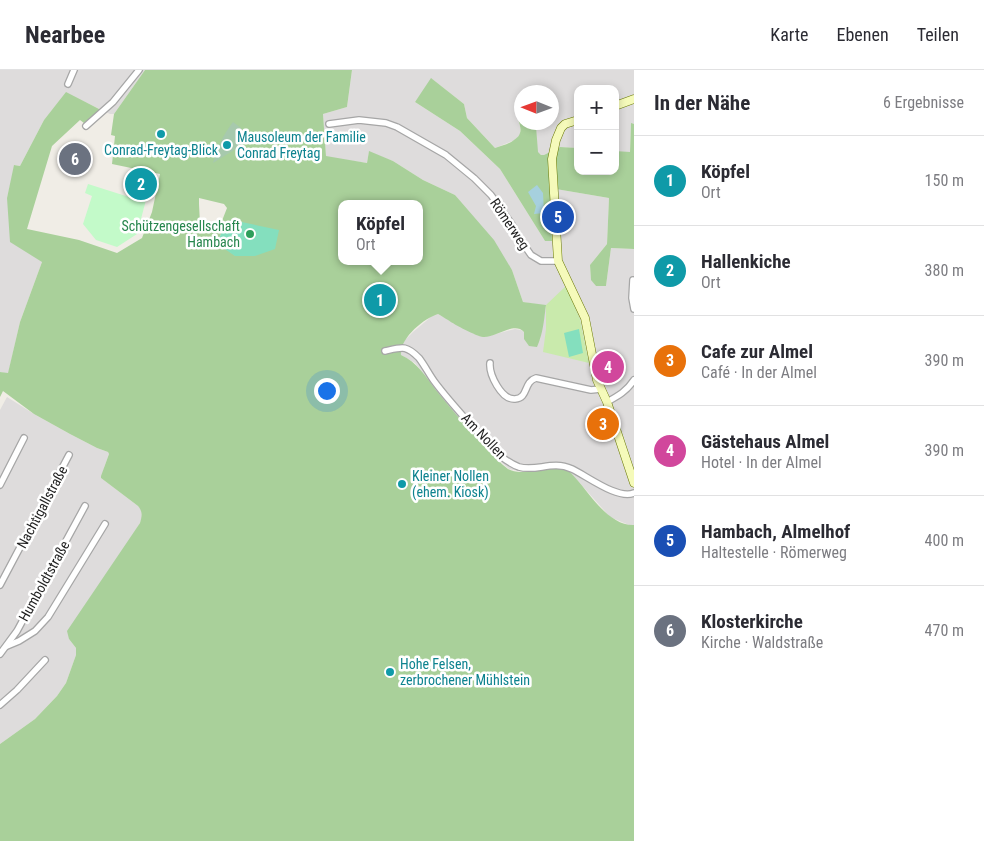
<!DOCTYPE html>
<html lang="de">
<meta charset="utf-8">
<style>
:root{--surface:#fff;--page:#f7f7f7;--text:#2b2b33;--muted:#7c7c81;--line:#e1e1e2;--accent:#cf0500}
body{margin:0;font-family:"Roboto Condensed",sans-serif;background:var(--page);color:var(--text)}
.controls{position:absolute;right:15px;top:15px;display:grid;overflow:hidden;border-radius:10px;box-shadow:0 2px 8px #0003}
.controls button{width:45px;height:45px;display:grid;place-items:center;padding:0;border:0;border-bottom:1px solid var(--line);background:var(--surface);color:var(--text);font:25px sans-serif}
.compass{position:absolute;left:514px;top:15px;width:45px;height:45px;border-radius:50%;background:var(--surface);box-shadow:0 2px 8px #0003;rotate:271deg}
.you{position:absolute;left:326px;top:320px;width:18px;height:18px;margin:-12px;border:4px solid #fff;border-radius:50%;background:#1a73e8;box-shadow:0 0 0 8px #1a73e833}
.badge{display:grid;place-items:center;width:32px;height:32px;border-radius:50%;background:var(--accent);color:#fff;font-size:16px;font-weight:700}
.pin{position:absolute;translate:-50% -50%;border:2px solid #fff;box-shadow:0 1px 5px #0006}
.popup{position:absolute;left:338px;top:130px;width:85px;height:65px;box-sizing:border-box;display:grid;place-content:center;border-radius:10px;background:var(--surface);filter:drop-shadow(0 1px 4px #0005);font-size:16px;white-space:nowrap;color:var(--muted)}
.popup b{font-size:19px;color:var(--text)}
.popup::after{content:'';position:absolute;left:50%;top:100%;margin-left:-10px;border:10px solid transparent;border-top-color:var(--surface)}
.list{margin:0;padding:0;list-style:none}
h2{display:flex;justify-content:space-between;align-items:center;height:65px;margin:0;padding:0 20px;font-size:21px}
h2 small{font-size:16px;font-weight:400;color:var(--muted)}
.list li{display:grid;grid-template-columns:32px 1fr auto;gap:15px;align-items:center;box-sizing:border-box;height:90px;padding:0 20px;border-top:1px solid var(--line)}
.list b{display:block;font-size:19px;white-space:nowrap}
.list p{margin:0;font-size:16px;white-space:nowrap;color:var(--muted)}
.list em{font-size:16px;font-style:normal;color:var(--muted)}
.map{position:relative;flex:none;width:634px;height:771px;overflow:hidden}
header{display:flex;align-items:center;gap:30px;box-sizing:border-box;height:70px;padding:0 25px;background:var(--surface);border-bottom:1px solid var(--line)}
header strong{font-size:24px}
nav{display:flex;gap:28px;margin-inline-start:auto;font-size:18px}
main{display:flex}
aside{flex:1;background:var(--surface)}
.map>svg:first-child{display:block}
.residential{fill:#dedcdc}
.grass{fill:#c9eaac}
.forest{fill:#a9d09a;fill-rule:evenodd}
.cemetery{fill:#a7c9ad}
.park{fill:#c3fac9}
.pitch{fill:#84dfbe}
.water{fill:#a6d0de}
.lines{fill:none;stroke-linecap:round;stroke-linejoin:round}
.street-casing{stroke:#a6a6a6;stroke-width:8}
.secondary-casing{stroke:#697904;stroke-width:9}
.street{stroke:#fff;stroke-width:5.5}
.secondary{stroke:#f5faba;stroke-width:8}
.culture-dot{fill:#0f9aa8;stroke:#fff;stroke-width:2}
.leisure-dot{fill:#2e9e5b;stroke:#fff;stroke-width:2}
.labels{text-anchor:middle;stroke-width:5;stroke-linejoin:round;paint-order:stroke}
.culture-label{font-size:14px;fill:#0d838f;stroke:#fff;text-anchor:start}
.street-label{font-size:14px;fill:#1f1f1f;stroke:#fff}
.leisure-label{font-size:14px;fill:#27864d;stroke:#fff;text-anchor:end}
</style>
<header>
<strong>Nearbee</strong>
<nav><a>Karte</a><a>Ebenen</a><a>Teilen</a></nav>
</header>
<main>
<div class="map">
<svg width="634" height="771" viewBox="0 0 634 771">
<rect width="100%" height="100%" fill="#f0ede6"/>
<!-- residential -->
<g class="residential">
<polygon points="0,0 145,0 114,44 110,44 66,23 44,50 20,96 15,95 7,128 42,192 20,252 8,304 0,302"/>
<polygon points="352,0 634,0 634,54 631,54 630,83 615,81 615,19 578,19 578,78 560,77 544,85 541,85 537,82 536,56 533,53 552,52 552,22 522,22 521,26 518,29 515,40 520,56 520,65 515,70 495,78 467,48 464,34 432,9 415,32 460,61 500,99 545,171 552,170 550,118 609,128 607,174 590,195 591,209 596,216 606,216 611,178 634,179 634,455 629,455 610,447 570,402 555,397 524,402 509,399 490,382 455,344 415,293 401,285 401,279 404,271 413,262 432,246 438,244 477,265 484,267 515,259 521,260 524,262 540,270 546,236 523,232 512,200 455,125 423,110 393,91 369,82 367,93 326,87 323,44 347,37"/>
<polygon points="7,327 34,344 70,364 97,378 108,382 109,384 105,395 101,408 138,436 141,439 143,445 140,453 69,569 76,578 76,585 66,613 57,626 35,649 0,674 0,340"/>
</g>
<!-- grass -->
<polygon class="grass" points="566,216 580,249 589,293 543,282 546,259 546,235"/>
<!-- forest -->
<g class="forest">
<path d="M145,0H352L347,37L323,44L326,86L367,93L369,81L393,91L423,110L455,125L494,170L512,200L523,232L546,235C544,250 543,264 537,277L529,276L524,269V262C514,251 496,268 483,267C476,266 455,255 448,250C444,248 442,246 438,244C424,248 399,269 401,285C417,292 426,307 436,320C451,339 467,357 483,375C490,382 501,394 508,399C525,409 557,389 571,403C588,420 607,456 634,455V771H0V674L35,649L57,626L66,613L76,585V578L69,569L67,561L140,453C142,446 143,442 138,436L101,408V406L109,384L108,382L97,378L70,364L34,344L3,321L0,327V302L8,303L20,252L42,192L10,172L7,128L14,95L20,96L44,50L66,22L101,40L84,53L80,50L52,76L27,159L79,170L117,183L142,168L152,142L160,104L112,94L115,66L111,65L114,44ZM199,128L224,134L227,138L218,161L200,154L199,134ZM341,134H419V191H341ZM227,152L236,186L220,175L219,168Z"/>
<path d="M431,8L464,34L467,48L495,78C501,76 509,74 514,70C532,59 505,42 521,26L522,52L533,53L536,56L538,82L541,85H544L560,77L578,78V101H615V81L630,82L631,53L634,54V179L611,178L606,216H596L591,210L590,195L607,174L609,128L550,118L552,171H545L500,99L460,61L415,32Z"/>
</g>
<!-- cemetery -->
<path class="cemetery" d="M233,52L241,58L250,70L213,93C217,78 223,65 233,52Z"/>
<!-- park -->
<polygon class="park" points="88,114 129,127 146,130 137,164 117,177 96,170 83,154 92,126 85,123"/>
<!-- pitch -->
<g class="pitch">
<polygon points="232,150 279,160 275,179 255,186 235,186 219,175 219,168 227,152"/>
<polygon points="579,259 583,283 569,287 564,263"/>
</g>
<!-- water -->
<polygon class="water" points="537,115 543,123 544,143 534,144 536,136 528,122"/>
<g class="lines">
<!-- street casing -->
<g class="street-casing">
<g id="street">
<polyline points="68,14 74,0"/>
<polyline points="329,54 359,50 386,53 397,57 446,85 474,108 491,125 511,153 524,175 531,185 541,191 558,191"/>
<polyline points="86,56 113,32 139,0"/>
<polyline points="633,210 632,228 634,239"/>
<path d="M385,281C403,277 406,275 419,288C425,296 429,304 434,311C448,330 465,348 481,366C492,378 503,391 519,397C537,402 552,390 572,399C587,406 618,430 634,423"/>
<path d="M490,293C489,304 501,330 515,329C529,328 523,312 536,308L591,320L601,319"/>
<path d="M607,332C618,326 627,321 634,310"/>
<polyline points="0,415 24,368"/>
<polyline points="0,515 69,385"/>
<polyline points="7,576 19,571 35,561 48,547 105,454"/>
<polyline points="0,584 17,561 85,436"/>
<polyline points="0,635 17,620 45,590"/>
</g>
</g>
<!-- secondary casing -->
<g class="secondary-casing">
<g id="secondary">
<polyline points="615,36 634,29"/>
<polyline points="578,50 565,54 561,58 556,70 552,89 558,191 585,248 597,310 607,332 634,413"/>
</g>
</g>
<!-- street -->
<use href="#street" class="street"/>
<!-- secondary -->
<use href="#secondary" class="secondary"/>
</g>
<!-- markers -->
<g class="culture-dot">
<circle cx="161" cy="64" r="5"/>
<circle cx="227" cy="75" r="5"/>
<circle cx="402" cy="414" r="5"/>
<circle cx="390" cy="602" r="5"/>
</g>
<circle class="leisure-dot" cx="250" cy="164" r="5"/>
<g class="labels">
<!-- culture labels -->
<g class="culture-label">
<text x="237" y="72">Mausoleum der Familie<tspan x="237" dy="16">Conrad Freytag</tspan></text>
<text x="161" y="85" text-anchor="middle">Conrad-Freytag-Blick</text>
<text x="412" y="411">Kleiner Nollen<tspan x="412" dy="16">(ehem. Kiosk)</tspan></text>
<text x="400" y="599">Hohe Felsen,<tspan x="400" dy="16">zerbrochener Mühlstein</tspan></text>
</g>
<!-- street labels -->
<g class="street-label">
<text transform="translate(510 154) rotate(56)" y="5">Römerweg</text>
<text transform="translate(484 366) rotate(46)" y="5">Am Nollen</text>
<text transform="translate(42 437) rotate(-62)" y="5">Nachtigallstraße</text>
<text transform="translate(44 511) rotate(-61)" y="5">Humboldtstraße</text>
</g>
<!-- leisure labels -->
<g class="leisure-label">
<text x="240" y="161">Schützengesellschaft<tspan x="240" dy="16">Hambach</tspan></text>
</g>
</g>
</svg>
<div class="controls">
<button>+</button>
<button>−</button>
</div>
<svg class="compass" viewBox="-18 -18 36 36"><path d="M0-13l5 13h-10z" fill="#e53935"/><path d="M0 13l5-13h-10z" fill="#7c7c81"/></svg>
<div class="you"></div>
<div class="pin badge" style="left:380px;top:230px;background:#0f9aa8">1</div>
<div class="popup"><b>Köpfel</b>Ort</div>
<div class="pin badge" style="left:141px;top:114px;background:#0f9aa8">2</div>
<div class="pin badge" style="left:603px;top:354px;background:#e8710a">3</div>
<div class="pin badge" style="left:608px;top:297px;background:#d1479c">4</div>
<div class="pin badge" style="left:558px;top:147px;background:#1a4fb4">5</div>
<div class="pin badge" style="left:75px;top:89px;background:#6b7280">6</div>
</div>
<aside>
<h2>In der Nähe<small>6 Ergebnisse</small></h2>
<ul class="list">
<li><span class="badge" style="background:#0f9aa8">1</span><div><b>Köpfel</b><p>Ort</p></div><em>150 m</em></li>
<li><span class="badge" style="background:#0f9aa8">2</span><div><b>Hallenkiche</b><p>Ort</p></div><em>380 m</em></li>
<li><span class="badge" style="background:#e8710a">3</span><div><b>Cafe zur Almel</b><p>Café · In der Almel</p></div><em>390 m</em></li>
<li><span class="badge" style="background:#d1479c">4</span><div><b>Gästehaus Almel</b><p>Hotel · In der Almel</p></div><em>390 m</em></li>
<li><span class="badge" style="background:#1a4fb4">5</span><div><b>Hambach, Almelhof</b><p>Haltestelle · Römerweg</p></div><em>400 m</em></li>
<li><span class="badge" style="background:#6b7280">6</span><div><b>Klosterkirche</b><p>Kirche · Waldstraße</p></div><em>470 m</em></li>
</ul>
</aside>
</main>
